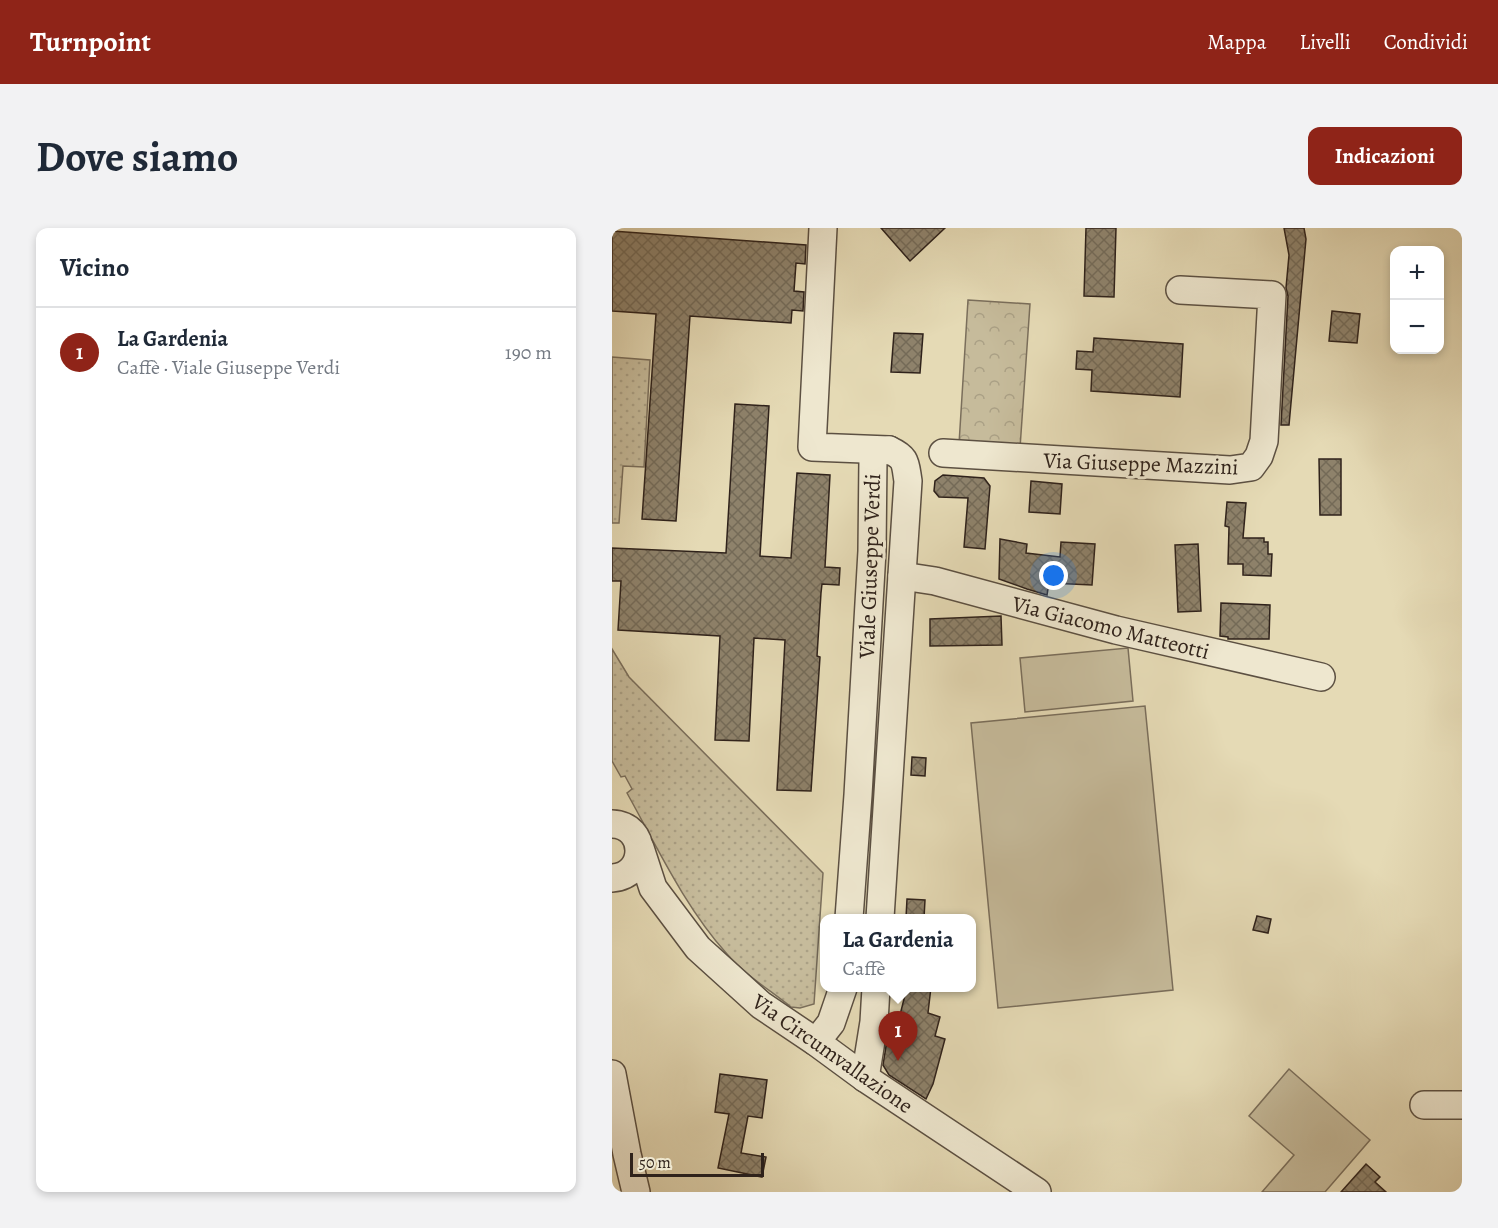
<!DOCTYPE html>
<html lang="it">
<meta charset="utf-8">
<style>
:root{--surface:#fff;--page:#f2f2f3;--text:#1f2937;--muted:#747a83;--line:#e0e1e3;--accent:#8f2418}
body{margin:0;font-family:Alegreya,serif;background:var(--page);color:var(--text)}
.controls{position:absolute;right:18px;top:18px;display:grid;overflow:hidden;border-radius:12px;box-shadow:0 3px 9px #0003}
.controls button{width:54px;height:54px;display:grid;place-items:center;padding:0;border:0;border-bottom:2px solid var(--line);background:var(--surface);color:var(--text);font:30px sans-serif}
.scale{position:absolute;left:18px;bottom:15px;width:134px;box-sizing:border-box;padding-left:6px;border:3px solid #2f221b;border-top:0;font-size:16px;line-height:21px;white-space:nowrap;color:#2f221b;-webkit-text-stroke:4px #eee7cf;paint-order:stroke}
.you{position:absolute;left:442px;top:348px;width:21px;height:21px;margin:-15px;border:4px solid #fff;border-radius:50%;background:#1a73e8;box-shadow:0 0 0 9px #1a73e833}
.badge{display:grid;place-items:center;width:39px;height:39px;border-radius:50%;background:var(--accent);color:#fff;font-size:20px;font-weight:700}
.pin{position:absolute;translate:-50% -50px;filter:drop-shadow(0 2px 3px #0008)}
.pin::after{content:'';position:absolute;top:32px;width:21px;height:18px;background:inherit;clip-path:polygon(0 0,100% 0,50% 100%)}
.popup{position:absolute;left:208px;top:686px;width:156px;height:78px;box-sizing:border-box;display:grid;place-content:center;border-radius:12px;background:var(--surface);filter:drop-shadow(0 2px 4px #0005);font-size:20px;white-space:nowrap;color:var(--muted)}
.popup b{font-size:22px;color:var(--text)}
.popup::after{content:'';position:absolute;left:50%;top:100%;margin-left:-12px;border:12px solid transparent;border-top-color:var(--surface)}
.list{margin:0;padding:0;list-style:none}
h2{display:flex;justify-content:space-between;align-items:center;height:78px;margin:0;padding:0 24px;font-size:26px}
h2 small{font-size:20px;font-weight:400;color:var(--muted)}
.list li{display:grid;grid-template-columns:39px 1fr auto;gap:18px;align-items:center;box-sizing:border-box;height:90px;padding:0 24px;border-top:2px solid var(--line)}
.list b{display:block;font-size:22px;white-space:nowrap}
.list p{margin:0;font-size:20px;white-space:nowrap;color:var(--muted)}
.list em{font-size:20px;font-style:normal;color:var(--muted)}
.map{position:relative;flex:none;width:850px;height:964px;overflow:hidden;border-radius:12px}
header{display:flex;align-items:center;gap:36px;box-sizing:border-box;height:84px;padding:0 30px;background:var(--accent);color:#fff}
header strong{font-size:28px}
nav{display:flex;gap:33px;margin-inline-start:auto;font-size:21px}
.intro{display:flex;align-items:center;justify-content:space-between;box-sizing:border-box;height:144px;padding:0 36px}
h1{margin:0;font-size:42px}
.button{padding:15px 27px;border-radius:12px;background:var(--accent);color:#fff;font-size:21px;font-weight:700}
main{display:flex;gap:36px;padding:0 36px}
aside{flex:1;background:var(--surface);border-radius:12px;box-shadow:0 3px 9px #0003}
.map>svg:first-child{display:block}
.grass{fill:url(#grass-dots);stroke:#7a6e5b;stroke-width:1.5}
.park{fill:url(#park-crowns);stroke:#7a6e5b;stroke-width:1.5}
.garden{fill:#c6bb9b;stroke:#7a6e5b;stroke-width:1.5}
.building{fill:url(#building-cross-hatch);stroke:#2f221b;stroke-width:1.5}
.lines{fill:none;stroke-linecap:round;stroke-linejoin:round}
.minor-casing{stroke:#5c5042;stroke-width:30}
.minor{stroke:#eee7cf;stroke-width:27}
.labels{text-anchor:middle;stroke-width:6;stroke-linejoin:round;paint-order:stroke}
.street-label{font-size:22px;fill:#2f221b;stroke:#eee7cf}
</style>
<header>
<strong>Turnpoint</strong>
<nav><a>Mappa</a><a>Livelli</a><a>Condividi</a></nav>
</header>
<div class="intro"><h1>Dove siamo</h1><a class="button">Indicazioni</a></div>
<main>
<aside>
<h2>Vicino<small></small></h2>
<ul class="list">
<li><span class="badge">1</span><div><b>La Gardenia</b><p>Caffè · Viale Giuseppe Verdi</p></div><em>190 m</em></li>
</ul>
</aside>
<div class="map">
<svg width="850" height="964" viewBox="0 0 850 964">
<defs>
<pattern id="grass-dots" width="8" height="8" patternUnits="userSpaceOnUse" patternTransform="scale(1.5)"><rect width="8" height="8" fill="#c6bb9b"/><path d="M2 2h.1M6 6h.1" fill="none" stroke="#aaa085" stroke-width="1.8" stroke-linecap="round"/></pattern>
<pattern id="park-crowns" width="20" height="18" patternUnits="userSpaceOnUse" patternTransform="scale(1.5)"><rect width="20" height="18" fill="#c6bb9b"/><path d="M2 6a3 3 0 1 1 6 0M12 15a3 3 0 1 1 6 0" fill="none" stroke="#aaa085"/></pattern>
<pattern id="building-cross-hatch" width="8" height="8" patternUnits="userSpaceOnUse" patternTransform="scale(1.5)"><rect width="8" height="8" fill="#8e826b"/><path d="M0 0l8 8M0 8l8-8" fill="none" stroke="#746a57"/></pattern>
</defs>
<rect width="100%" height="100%" fill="#e5dab5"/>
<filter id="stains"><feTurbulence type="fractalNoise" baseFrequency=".00333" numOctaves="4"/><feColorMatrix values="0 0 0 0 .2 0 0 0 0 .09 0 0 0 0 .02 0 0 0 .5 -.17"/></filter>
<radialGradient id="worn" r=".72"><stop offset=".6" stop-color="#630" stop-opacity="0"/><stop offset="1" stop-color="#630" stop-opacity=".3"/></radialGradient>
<!-- grass -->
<g class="grass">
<polygon points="0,129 38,132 32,239 11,238 7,295 0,295"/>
<path d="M0,421L17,449L211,645L202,776L188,780L179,779C158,762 133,747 115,726C73,679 46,621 15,565L20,561L13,548L9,549L0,533Z"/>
</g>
<!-- park -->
<polygon class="park" points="356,72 418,76 408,220 347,216"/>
<!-- garden -->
<g class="garden">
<polygon points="516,420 521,473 413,484 408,430"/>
<polygon points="533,478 561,762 386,780 359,495"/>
<polygon points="677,841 758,912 713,964 650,964 682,927 637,888"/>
</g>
<!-- building -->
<g class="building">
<polygon points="269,0 333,0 298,33"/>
<polygon points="474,0 504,0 502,69 472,68"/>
<polygon points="672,0 692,0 694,11 677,197 669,197 676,68 674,60 677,27"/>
<polygon points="0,3 194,17 193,36 184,35 182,63 192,64 191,83 180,82 179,95 78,88 64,293 30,291 44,86 0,83"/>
<polygon points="720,83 748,86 745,115 717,113"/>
<polygon points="282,105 311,106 308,145 279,144"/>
<polygon points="482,110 571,116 568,169 479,163 480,142 464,141 465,123 481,124"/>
<polygon points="123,176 157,178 148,328 179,330 185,245 218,247 213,339 228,340 227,357 210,356 209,365 205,428 208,429 199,563 165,562 173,412 142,410 137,513 103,512 108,408 6,402 9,353 0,353 0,320 114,325"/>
<polygon points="707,231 729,231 729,287 708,287"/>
<polygon points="331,247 372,250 378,258 373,321 352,319 356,270 327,269 322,263 323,253"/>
<polygon points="419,253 450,256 448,286 417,284"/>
<polygon points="615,274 634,275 631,310 652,310 652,314 656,314 656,326 660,326 659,348 631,347 631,336 616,336 617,299 613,298"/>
<polygon points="388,311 415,316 414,325 448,329 449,314 483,316 480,357 437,355 435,367 415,361 387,351"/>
<polygon points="586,316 589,383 566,384 563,317"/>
<polygon points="609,375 658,377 657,411 616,411 616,409 608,408"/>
<polygon points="389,388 390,417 318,418 318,391"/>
<polygon points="300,529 314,530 313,548 299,547"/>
<polygon points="295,671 313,672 312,690 294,690"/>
<polygon points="645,688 659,691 656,705 641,702"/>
<polygon points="295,759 319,759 316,785 328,789 323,808 333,811 321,856 314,871 277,847 271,837 277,800 285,799"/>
<polygon points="108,846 155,852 150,890 136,888 129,925 154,929 150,949 106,940 117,886 103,884"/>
<polygon points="754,936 768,949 763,954 774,964 729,964"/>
</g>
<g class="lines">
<!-- minor casing -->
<g class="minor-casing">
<g id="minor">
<polyline points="211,0 200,219 277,222"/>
<polyline points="331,225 618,242 639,239 647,228 652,213 660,67 568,62"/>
<polyline points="290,348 323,353 504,402 709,449"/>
<path d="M0,596C36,597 36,648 0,650"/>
<polyline points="28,620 41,660 86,720 149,777 204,814 253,850 425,964"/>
<path d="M237,690L246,567L260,323L261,230L267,224L277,222C295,230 293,235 296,253L268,690"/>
<polyline points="204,814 219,795 231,760"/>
<polyline points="0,846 15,926 24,964"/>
<polyline points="253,850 262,794 264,760"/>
<polyline points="812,877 850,877"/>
</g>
</g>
<!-- minor -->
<use href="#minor" class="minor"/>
</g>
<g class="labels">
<!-- street labels -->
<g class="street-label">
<text transform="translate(529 235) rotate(2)" y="8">Via Giuseppe Mazzini</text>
<text transform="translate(257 338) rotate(-88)" y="8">Viale Giuseppe Verdi</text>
<text transform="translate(499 399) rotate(14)" y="8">Via Giacomo Matteotti</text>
<text transform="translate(221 825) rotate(35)" y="8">Via Circumvallazione</text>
</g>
</g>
<rect width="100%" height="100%" filter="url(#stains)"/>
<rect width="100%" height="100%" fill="url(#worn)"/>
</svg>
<div class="controls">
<button>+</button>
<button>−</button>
</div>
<div class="scale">50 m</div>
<div class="you"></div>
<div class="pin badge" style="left:286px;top:833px">1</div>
<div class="popup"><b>La Gardenia</b>Caffè</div>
</div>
</main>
